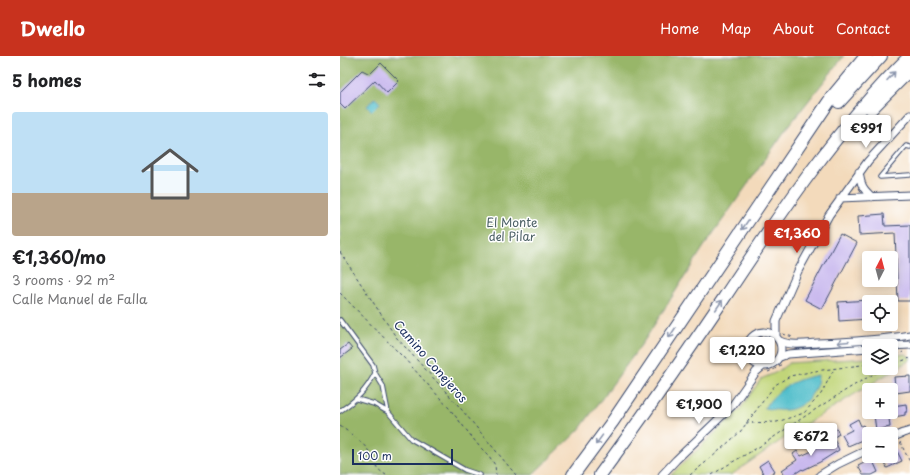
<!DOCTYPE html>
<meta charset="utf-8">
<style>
:root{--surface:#fff;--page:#f2f2f2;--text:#202124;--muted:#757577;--accent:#c8321e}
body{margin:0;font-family:"Playpen Sans",sans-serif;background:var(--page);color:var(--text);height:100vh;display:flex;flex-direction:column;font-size:15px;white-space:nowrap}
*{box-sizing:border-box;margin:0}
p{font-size:13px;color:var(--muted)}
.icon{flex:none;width:22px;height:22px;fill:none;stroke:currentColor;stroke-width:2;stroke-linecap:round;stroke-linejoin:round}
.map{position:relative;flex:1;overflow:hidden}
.panel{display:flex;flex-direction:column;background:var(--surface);width:340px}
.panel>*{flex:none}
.needle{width:26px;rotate:6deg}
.fabs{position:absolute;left:522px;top:195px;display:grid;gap:8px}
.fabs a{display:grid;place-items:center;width:36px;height:36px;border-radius:4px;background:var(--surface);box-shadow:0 2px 10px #0003;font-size:20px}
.scale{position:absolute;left:12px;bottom:10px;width:101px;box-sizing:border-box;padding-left:4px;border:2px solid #1b2f5e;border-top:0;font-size:11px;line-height:14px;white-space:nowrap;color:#1b2f5e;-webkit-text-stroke:3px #fff;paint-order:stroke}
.price{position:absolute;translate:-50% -34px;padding:0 9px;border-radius:4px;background:#fff;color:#222;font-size:13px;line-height:26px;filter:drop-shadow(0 1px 2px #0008)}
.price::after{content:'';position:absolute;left:50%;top:24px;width:12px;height:9px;margin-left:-6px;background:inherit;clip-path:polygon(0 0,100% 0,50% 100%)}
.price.on{background:var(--accent);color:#fff}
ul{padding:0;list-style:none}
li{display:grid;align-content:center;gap:8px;height:212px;padding:0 12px}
li span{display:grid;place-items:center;height:124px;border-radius:4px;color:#555}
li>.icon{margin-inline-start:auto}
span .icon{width:72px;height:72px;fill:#fffc;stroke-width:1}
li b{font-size:17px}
h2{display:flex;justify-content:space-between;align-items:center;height:48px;padding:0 12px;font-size:17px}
header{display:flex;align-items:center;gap:24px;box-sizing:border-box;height:56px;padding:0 20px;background:var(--accent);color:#fff}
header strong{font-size:19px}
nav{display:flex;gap:22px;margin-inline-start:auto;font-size:14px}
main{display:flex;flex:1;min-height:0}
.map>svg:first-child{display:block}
</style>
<header>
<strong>Dwello</strong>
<nav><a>Home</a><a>Map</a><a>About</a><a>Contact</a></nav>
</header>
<main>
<section class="panel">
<h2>5 homes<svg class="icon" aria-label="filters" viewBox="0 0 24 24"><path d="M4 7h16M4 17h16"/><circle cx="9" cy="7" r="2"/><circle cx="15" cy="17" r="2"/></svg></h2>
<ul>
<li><span style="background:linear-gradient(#bfe0f5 65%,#b9a48a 0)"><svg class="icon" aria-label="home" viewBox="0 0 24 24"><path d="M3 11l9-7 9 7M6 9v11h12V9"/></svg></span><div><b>€1,360/mo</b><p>3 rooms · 92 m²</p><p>Calle Manuel de Falla</p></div></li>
</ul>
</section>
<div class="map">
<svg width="570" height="419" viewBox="0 0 570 419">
<rect width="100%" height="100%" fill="#fff"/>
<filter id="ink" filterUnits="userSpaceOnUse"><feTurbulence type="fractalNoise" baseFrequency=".025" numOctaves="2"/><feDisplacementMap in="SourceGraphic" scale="8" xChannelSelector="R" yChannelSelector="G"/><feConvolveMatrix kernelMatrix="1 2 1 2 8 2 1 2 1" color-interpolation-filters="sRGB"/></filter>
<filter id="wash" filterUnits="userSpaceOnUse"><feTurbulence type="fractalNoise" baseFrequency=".012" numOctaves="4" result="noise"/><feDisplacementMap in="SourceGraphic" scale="16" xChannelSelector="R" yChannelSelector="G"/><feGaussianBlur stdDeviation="0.9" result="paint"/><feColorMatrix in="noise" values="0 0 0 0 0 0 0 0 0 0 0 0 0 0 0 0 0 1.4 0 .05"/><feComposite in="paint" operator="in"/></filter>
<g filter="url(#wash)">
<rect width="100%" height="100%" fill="#f3dabb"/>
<path fill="#c1d579" stroke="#6e826c" d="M565 298 570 301V304L453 376 391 419H331L401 352 421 323 437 316 449 307 529 302V312H551V300Z"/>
<path fill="#98b669" stroke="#5a7264" d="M0 0H504L447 72 363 192 304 285 239 374 192 419H0Z"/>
<path fill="#50bdca" stroke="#367694" d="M35 42 40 47 32 55 27 50Z
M524 203H529V221H525Z
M478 319C478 336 463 353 446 354 439 355 431 353 424 352 440 331 453 324 478 319Z"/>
<g id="blocks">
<path fill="#c9b9ee" d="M41 7 59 25 47 37 35 24 5 53 0 48V36L22 14 30 18Z
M544 158 545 170 570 169V245H558L555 177 519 179 518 160Z
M500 178 517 187 482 253 465 244Z
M529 244V263L499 265 498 246Z
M8 288 12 293 0 302V294Z
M570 320V335L556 337 554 321Z
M566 348 567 356H565V359L549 362 550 371 536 374 534 359 554 356 553 350Z
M518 363 521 370 523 369 529 380 522 384 508 390 502 379 512 374 509 368Z
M497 373 499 378 491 383 488 377Z
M494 383 499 394 480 406 463 414 462 413 453 419H444L442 414 457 404 453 398 457 395 461 400 472 395 468 389 476 384 480 390Z
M556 393 562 405 547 412 542 400H551V395Z
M532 403 538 416 532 419H523L518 410Z
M428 404 435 415 429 419H424L419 410Z"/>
</g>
</g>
<g filter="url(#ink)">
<use href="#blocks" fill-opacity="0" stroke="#3b496c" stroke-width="1"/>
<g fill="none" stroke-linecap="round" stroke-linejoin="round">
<defs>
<path id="lane" d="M570 91 566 90 540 121 570 119
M0 264 33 309 35 317 43 330 48 356 71 383 125 414 140 419
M17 343 34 348 48 356
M0 355C16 344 26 335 35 317"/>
<path id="street" d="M519 116C521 129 522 132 532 141
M500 142 570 139
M407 293a17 17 0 1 1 34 0a17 17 0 1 1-34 0Z
M436 280V265L458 215 489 159 528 105 570 59
M440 285C451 290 465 288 477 287 508 286 540 284 570 279
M551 290 570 289
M440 301 448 298 529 292
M551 382 563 377 570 375
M322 419 336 404 392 350 416 316 423 310
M480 419 498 408 529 393"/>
<path id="highway" d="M499 46 541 0
M531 53 570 14
M233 419 273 365 492 41 526 0
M260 419C302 362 342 304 382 245 439 159 496 73 570 0"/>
</defs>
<use href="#lane" stroke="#3b496c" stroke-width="5.5"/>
<use href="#street" stroke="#3b496c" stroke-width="9"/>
<use href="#highway" stroke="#3b496c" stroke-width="14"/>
<path stroke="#3b496c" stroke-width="1" stroke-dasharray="3 3" stroke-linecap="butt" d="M0 196 56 281 117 348 176 419
M0 237 63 301 109 352 139 390 149 400 155 409 156 419
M443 278 453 281
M551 302 563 296
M551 309 570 302
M428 316 435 313 442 308
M406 367 437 366 464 357 481 338 494 313
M0 370C10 377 24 387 30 397 38 409 33 411 46 419
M560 386 570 406
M350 419 371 402 400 376 435 329 450 320 475 315 529 308
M372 419C389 407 408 398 425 387 464 361 503 334 545 312"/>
<use href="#lane" stroke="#fff" stroke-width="3.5"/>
<use href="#street" stroke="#fff" stroke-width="7"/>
<use href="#highway" stroke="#fff" stroke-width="12"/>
</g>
<defs><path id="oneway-shaft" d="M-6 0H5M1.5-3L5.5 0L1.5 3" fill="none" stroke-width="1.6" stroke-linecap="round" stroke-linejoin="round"/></defs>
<g stroke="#8d97ae">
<use href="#oneway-shaft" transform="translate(551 20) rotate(-48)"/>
<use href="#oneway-shaft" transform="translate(405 169) rotate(124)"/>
<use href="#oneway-shaft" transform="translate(379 249) rotate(-56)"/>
<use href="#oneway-shaft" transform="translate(332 277) rotate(124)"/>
<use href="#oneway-shaft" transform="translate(503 286) rotate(175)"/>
<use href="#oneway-shaft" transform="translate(259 384) rotate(126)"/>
</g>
</g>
<g text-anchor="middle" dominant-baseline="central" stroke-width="3" stroke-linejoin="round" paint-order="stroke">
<g font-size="12" fill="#4d6166" stroke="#fff">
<text x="172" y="166">El Monte<tspan x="172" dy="14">del Pilar</tspan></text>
</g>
<g font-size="12" fill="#1b2f5e" stroke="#fff">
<text transform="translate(91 305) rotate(49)">Camino Conejeros</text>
</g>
</g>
</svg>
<div class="fabs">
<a><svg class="needle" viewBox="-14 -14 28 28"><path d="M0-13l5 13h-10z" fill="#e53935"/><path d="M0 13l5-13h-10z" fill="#757577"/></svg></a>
<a><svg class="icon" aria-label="locate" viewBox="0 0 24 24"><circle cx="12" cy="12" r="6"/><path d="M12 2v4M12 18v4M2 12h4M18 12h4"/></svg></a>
<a><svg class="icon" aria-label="layers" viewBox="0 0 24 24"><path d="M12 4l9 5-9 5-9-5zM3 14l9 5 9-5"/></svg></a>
<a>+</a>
<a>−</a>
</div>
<div class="scale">100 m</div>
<b class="price" style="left:526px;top:93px">€991</b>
<b class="price on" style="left:457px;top:198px">€1,360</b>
<b class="price" style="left:402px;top:315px">€1,220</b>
<b class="price" style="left:359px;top:369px">€1,900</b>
<b class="price" style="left:471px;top:401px">€672</b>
</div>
</main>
